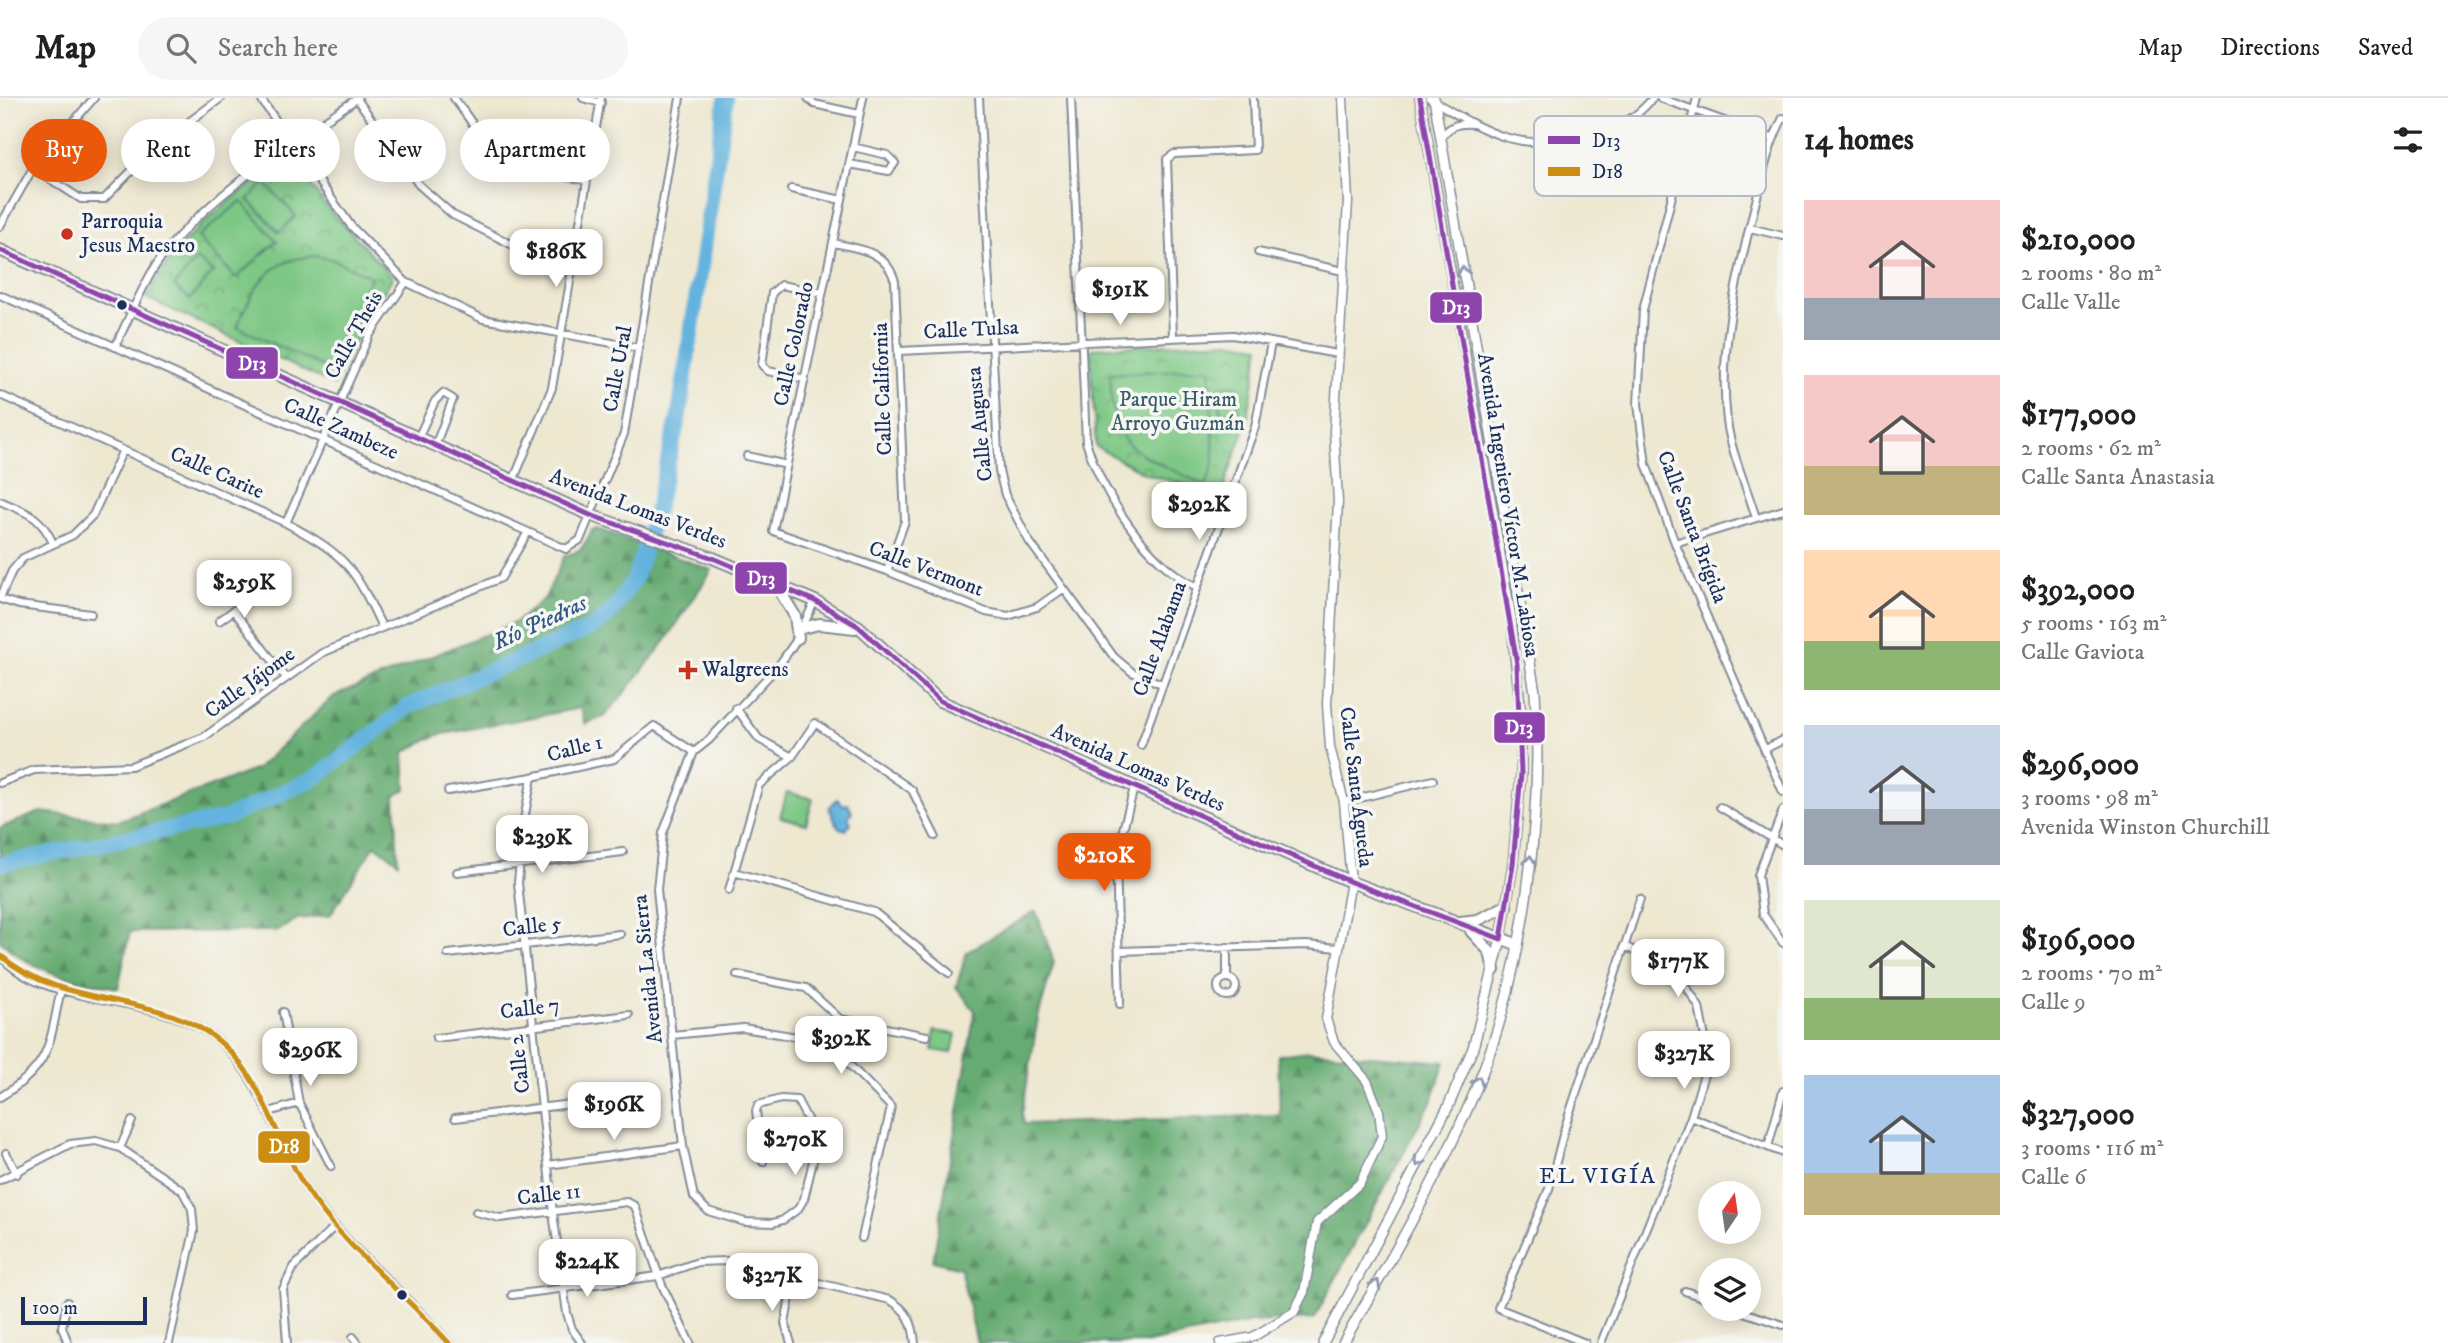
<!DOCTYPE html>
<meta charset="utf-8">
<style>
:root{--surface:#fff;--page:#f6f6f6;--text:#202124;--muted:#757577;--line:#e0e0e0;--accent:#ea580c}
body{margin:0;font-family:"IM FELL DW Pica",serif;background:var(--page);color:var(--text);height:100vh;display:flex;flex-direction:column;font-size:26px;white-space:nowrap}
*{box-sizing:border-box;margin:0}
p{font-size:23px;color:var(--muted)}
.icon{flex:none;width:38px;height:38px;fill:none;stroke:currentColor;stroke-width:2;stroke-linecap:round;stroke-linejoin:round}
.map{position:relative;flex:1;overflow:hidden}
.drawer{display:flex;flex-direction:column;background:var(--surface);width:665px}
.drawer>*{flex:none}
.guide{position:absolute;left:21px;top:21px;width:665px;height:63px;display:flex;gap:14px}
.needle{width:46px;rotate:13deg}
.buttons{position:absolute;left:1698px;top:1083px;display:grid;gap:14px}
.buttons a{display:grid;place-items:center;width:63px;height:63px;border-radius:50%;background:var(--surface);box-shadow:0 4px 18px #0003;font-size:35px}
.scale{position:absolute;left:21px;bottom:18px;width:126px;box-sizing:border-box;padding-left:7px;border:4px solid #1b2f5e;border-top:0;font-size:19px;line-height:24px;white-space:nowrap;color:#1b2f5e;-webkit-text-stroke:5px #f6f6f2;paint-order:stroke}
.price{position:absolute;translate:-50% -60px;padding:0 16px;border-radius:14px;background:#fff;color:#222;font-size:23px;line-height:46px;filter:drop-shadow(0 2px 4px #0008)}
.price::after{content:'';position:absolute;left:50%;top:42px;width:21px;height:16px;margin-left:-10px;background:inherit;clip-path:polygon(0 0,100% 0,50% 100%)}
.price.current{background:var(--accent);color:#fff}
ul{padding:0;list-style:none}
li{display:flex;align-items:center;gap:21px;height:175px;padding:0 21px}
li span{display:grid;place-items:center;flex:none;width:196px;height:140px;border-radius:0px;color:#555}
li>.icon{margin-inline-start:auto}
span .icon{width:84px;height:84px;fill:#fffc;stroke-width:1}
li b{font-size:30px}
h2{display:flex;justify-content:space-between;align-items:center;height:84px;padding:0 21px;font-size:30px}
.chip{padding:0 24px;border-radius:32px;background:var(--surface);box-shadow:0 4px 18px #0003;font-size:24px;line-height:63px}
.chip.current{background:var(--accent);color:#fff}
header{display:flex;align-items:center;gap:42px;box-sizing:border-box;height:98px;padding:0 35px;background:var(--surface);border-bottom:2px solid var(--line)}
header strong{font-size:33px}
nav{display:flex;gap:38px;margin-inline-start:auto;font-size:24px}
.search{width:490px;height:63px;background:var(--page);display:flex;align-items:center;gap:18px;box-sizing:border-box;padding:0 24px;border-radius:38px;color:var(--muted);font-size:26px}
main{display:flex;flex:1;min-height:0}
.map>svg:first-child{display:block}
</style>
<header>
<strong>Map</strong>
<div class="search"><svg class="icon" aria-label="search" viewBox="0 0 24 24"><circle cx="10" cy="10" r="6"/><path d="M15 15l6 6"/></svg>Search here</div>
<nav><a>Map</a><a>Directions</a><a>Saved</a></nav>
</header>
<main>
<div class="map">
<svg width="1783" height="1245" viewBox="0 0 1783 1245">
<defs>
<pattern id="forest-firs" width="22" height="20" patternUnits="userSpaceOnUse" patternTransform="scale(1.75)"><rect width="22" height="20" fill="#66ac72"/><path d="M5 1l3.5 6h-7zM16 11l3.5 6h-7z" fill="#538c61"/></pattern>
<pattern id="park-crowns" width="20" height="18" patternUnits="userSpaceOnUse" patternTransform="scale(1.75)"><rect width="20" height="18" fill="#7ec885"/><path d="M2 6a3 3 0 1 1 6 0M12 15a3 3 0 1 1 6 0" fill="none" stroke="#66a370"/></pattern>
</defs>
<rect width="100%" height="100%" fill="#f6f6f2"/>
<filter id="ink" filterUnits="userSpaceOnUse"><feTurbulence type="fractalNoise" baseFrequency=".0143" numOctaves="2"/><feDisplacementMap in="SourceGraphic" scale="14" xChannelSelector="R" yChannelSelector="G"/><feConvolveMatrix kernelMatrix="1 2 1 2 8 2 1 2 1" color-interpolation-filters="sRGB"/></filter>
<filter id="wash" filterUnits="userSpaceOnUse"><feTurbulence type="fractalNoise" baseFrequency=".00686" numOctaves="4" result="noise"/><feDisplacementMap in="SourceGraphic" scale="28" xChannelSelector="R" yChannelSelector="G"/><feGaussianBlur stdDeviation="1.57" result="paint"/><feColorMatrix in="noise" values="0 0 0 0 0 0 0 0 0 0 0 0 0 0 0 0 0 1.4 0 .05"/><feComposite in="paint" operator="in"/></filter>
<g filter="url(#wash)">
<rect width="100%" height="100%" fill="#eee8d1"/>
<path fill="url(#forest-firs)" stroke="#406e68" stroke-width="2" d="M598 431 712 472 667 541 631 587 604 619 585 626 581 610 438 637 404 654 406 691 395 698 398 764 375 747 330 817 297 821 278 833 130 834 118 890C70 880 37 877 0 843V730L40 714 118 723 257 671 334 598 516 524 545 500 565 457C581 455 585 447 592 432Z
M1036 813 1054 864 1038 919 1022 1015 1024 1026 1280 1017 1278 957 1308 953 1445 964 1433 1000 1314 1221 1252 1224 1147 1245H977L960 1170 933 1163 975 913 956 889 967 854Z"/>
<path fill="url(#park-crowns)" stroke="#4c7c72" stroke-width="2" d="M290 57 325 107 393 179 363 226 334 287 146 200C182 131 230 103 290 57Z
M1229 243 1260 248 1247 324 1221 397 1144 375 1096 349 1090 254 1094 250Z"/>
<path fill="#7ec885" stroke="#4c7c72" stroke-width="2" d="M265 85 296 118 279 134 248 101Z
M241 103 277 143 236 180 198 139Z
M316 158 334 162 371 179 332 268 325 270 237 229C255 188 266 161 316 158Z
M197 161 213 174 190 201 174 188Z
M1210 270 1214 364 1206 388C1186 377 1137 359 1124 341 1112 322 1111 298 1110 276Z
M1219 288H1237L1239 321 1221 322Z
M787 694 813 701 806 726 780 719Z
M935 933 956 936 952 955 932 952Z"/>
<path fill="#64b3de" stroke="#40719e" stroke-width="2" d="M837 701 843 707 848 706 852 714 848 719 851 725 846 732 839 730 829 710Z"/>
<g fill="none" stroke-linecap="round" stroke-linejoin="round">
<path stroke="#64b3de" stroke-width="16" d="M0 766 226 720 315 680 409 608 591 530 609 517 635 480 657 409 679 317 726 0"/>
</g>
</g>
<g filter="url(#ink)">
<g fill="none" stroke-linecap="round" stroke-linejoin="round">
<defs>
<path id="minor" d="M260 0 351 128 406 184 483 221 639 250
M454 0 482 39 524 68 587 83
M583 0 601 5
M808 0 814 6 859 16
M863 0 773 433 887 473 986 514 1008 518 1037 509 1063 491
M979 0 999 373 1005 397 1029 443 1114 559 1132 574 1162 586
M1071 0 1086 344C1102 395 1147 466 1197 489
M1429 0C1488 36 1525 59 1594 34 1625 24 1631 25 1653 0
M1660 0 1772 40
M1697 0 1643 212 1638 306 1646 366 1675 445 1783 694
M357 1 419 87 453 117 519 150 574 161
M1441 40C1449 28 1457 25 1472 26
M849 66 889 73 895 65 887 57 853 49
M33 70 81 101H104L154 50 221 0
M791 91 842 102
M0 128 33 70 94 0
M1750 130 1783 138
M833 145C861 151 886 153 895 183L905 423 887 473
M1258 154 1343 173
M0 197 566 451 580 442 624 336 680 0
M1173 240 1167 61 1174 56 1255 52 1253 0
M115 249C128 222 140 193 156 167 198 104 295 43 358 0
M899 253 1233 237 1337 256
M805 281 768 273 762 267 772 195 781 187 822 195
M0 297 286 425C346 457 354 469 382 529
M418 340 435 303 443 295 453 301 435 348
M747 358 787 367
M513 383 552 290 601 0
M0 403C27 415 40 417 53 445
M1756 420C1747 389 1731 355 1727 323 1718 251 1737 181 1754 111 1762 80 1768 48 1783 20
M286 425 369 238 406 184
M1675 445 1783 412
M0 500 12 473 23 460 73 437 93 417 123 352
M0 501 19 507 91 516
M234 513 286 580
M219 523 252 499
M802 530 815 503
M736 610 759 641 792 659 815 625 912 692 935 738
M1141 647 1255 329 1271 245
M1765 651 1783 642
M532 679 523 727 518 785 553 1115 567 1215 572 1231 582 1245
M0 685 34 672 131 668 204 639 322 555 501 480 528 434
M448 693 532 679 614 661 654 628 694 654
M1344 704 1433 682
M1720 709 1783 747
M1783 712 1758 777 1763 816 1783 845
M457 774 623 754
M734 774 874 814 949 875
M729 792 759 687 792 659
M1227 849V880
M1120 853 1306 847 1338 850
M448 856 620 836
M0 857C46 913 160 892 219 943 263 982 275 1041 305 1089 344 1148 403 1192 449 1245
M737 877 806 890 840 921
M1218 889a9 9 0 1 1 18 0a9 9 0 1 1-18 0Z
M1120 906 1116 758 1134 690
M283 914 299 1005 331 1068
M672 937 743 930 809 941 832 949 891 1009 862 1140
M436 940 629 917
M832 949 840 921 927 938
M0 999C52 968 49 946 61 891
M269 1014 299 1005
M1691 1019 1783 1055
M455 1020 638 998
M1768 1049 1783 993
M120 1050 132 1023
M6 1055 17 1076
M763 1064 756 1013 758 1007 781 1001 797 1002 818 1042 804 1101 798 1111 783 1122 773 1125 745 1124 708 1113 694 1099 683 1048 657 791 663 735 694 654 709 642 779 567 798 540
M548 1067 683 1048
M0 1082 70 1046 96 1043 120 1050 182 1092 192 1111 194 1133 169 1245
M476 1114 500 1120 627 1104 635 1108 662 1187 690 1245
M1685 1193 1710 1202
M512 1197 658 1178 698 1164 726 1163 890 1202C908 1213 913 1224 915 1245
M67 1204 62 1229 68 1245
M1734 1211 1783 1227
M353 1239 358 1245
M287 1245 283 1191 294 1169 335 1128
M791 1245 785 1225 794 1179
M1585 1245 1498 1210 1549 1091 1565 1029 1640 801
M1601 1245 1691 1019 1709 960 1699 909 1682 882 1664 867 1624 848"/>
<path id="tertiary" d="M1220 1245 1253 1239 1294 1214 1304 1194 1317 1124 1360 1085 1382 1038 1379 1013 1367 983 1334 944 1326 921 1351 784 1344 704 1330 649 1327 606 1338 404 1334 333 1348 104 1343 0"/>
<path id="secondary" d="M1323 1245 1448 1009 1473 950 1501 841 1513 766 1521 675V616L1511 520 1420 0
M1343 1245C1390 1163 1442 1074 1478 986 1525 870 1543 718 1535 594L1434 0"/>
<path id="primary" d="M0 152 590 417 713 460 815 503 858 528 940 603 1351 784 1516 846
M778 490 795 518 798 540
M802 530 819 526 855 530
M1460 824 1478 822 1506 808
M1471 833 1490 854 1494 872"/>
</defs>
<use href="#minor" stroke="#848c98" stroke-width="10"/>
<use href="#tertiary" stroke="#848c98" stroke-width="11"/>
<use href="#secondary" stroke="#848c98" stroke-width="12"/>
<use href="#primary" stroke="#848c98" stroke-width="14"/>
<use href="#minor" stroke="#fff" stroke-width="6"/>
<use href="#tertiary" stroke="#fff" stroke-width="8"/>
<use href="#secondary" stroke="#fff" stroke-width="9"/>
<use href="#primary" stroke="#fff" stroke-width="10"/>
<defs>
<path id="bus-1" d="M1420 0 1517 566 1521 675 1513 766 1501 841
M0 152 590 417 713 460 815 503 858 528 940 603 1351 784 1501 841"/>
<path id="bus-2" d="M0 857C66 914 157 891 219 943 264 980 275 1042 305 1089 343 1148 402 1193 449 1245"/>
</defs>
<use href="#bus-1" stroke="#f6f6f2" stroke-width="10"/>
<use href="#bus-2" stroke="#f6f6f2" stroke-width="10"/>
<use href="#bus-1" stroke="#8e44ad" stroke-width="5"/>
<use href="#bus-2" stroke="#cb8e13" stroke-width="5"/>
</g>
<defs><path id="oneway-chevron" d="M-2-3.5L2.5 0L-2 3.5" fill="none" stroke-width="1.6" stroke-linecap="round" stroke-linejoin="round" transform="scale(1.75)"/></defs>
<g stroke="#8d97ae">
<use href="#oneway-chevron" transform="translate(1463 173) rotate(-100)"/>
<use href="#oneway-chevron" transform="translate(1530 762) rotate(-85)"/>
<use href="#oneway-chevron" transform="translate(1478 983) rotate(-69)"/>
<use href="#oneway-chevron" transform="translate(1419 1064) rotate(118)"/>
<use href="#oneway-chevron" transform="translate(1376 1186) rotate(-62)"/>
</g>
</g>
<g fill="#c8321e" stroke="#f6f6f2" stroke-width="2.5">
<circle cx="67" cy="136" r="7"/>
<path d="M684.5 561.5h7v7h7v7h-7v7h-7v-7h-7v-7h7z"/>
</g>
<g fill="#1b2f5e" stroke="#f6f6f2" stroke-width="2.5">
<circle cx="122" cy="207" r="6"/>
<circle cx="402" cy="1197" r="6"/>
</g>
<g text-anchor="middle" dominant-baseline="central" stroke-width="7" stroke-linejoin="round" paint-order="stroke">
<g font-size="21" fill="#1b2f5e" stroke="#f6f6f2" text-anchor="start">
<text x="81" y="124">Parroquia<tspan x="81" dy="24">Jesus Maestro</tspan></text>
<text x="702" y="572">Walgreens</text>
</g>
<g font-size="21" fill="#1b2f5e" stroke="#f6f6f2">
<text transform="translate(971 232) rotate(-3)">Calle Tulsa</text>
<text transform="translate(354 237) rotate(-61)">Calle Theis</text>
<text transform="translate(794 246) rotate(-78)">Calle Colorado</text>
<text transform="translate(618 271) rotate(-80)">Calle Ural</text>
<text transform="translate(883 291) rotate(-92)">Calle California</text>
<text transform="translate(980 326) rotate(-96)">Calle Augusta</text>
<text transform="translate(341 331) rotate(24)">Calle Zambeze</text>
<text transform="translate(217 375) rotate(24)">Calle Carite</text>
<text transform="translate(1508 407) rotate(81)">Avenida Ingeniero Víctor M. Labiosa</text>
<text transform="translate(638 411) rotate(21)">Avenida Lomas Verdes</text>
<text transform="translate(1692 429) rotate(69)">Calle Santa Brígida</text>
<text transform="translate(926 471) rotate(21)">Calle Vermont</text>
<text transform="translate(1160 541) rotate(-70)">Calle Alabama</text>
<text transform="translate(250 585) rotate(-36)">Calle Jájome</text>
<text transform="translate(575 651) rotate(-14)">Calle 1</text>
<text transform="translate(1138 670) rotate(24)">Avenida Lomas Verdes</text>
<text transform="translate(1356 689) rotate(83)">Calle Santa Águeda</text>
<text transform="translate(532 829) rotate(-7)">Calle 5</text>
<text transform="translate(648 871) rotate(-96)">Avenida La Sierra</text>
<text transform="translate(530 911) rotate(-7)">Calle 7</text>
<text transform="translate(520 966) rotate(-97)">Calle 2</text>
<text transform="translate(549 1097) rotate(-7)">Calle 11</text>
</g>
<g font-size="21" fill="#395d6a" stroke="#f6f6f2">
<text x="1178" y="302">Parque Hiram<tspan x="1178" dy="24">Arroyo Guzmán</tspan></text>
</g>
<g font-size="23" font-style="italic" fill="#315784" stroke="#f6f6f2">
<text transform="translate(540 525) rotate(-25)">Río Piedras</text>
</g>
<g font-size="23" letter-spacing="2" fill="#1b2f5e" stroke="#f6f6f2">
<text x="1598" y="1078">EL VIGÍA</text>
</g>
</g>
<rect x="1534" y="18" width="232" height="80" rx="10" fill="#f6f6f2" stroke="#b4bac6" stroke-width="2"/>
<rect x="1548" y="38" width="32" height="8" fill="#8e44ad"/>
<rect x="1548" y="69" width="32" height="9" fill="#cb8e13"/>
<g font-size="19" fill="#1b2f5e">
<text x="1592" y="49">D13</text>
<text x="1592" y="80">D18</text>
</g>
<g stroke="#f6f6f2" stroke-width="2.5">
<rect x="1429" y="193" width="54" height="33" rx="7" fill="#8e44ad"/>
<rect x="225" y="248" width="54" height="34" rx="7" fill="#8e44ad"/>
<rect x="734" y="463" width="54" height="34" rx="7" fill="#8e44ad"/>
<rect x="1493" y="613" width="53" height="33" rx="7" fill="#8e44ad"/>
<rect x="257" y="1032" width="54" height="34" rx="7" fill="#cb8e13"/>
</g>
<g font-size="19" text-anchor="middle" font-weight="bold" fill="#fff">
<text x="1456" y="216">D13</text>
<text x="252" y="272">D13</text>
<text x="761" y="487">D13</text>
<text x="1519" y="636">D13</text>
<text x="284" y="1055">D18</text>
</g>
</svg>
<div class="buttons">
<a><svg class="needle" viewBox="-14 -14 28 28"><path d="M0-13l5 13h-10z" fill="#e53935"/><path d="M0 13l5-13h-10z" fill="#757577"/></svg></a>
<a><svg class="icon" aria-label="layers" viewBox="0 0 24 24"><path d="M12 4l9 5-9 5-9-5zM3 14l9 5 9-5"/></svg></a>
</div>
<div class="scale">100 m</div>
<b class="price" style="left:556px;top:191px">$186K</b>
<b class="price" style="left:1120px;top:229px">$191K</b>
<b class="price" style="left:1199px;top:444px">$292K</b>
<b class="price" style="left:244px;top:522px">$259K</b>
<b class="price" style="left:542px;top:777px">$239K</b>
<b class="price current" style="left:1104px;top:795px">$210K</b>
<b class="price" style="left:1678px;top:901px">$177K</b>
<b class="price" style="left:841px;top:978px">$392K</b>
<b class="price" style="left:310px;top:990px">$296K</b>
<b class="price" style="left:1684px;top:993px">$327K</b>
<b class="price" style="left:614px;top:1044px">$196K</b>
<b class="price" style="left:795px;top:1079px">$270K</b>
<b class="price" style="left:587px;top:1201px">$224K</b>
<b class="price" style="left:772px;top:1215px">$327K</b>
<div class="guide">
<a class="chip current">Buy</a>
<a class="chip">Rent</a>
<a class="chip">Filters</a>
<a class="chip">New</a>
<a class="chip">Apartment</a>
</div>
</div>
<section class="drawer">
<h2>14 homes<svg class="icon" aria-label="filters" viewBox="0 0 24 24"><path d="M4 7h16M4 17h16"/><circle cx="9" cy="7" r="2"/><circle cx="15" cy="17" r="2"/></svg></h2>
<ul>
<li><span style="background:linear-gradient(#f6c9c9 70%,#9aa5b1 0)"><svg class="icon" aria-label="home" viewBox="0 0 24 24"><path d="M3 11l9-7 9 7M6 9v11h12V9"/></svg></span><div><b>$210,000</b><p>2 rooms · 80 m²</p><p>Calle Valle</p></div></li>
<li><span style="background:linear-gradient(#f6c9c9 65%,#c2b280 0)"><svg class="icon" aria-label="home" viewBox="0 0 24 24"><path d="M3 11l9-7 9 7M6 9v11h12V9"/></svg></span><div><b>$177,000</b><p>2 rooms · 62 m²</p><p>Calle Santa Anastasia</p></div></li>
<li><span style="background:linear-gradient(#ffd9b3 65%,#8fb573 0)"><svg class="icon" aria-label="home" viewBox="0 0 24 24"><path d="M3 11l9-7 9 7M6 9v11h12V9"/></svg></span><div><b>$392,000</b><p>5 rooms · 163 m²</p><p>Calle Gaviota</p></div></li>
<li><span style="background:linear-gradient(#c9d6e8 60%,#9aa5b1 0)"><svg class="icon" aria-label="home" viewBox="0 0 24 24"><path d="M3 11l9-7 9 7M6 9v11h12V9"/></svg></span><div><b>$296,000</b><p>3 rooms · 98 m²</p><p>Avenida Winston Churchill</p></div></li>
<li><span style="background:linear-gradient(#dfe7d0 70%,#8fb573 0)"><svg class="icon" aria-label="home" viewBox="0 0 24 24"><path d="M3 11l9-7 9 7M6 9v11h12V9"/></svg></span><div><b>$196,000</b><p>2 rooms · 70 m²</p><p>Calle 9</p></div></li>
<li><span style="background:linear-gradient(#a9c7e8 70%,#c2b280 0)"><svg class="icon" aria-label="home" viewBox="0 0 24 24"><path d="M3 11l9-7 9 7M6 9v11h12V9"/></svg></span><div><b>$327,000</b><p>3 rooms · 116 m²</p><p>Calle 6</p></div></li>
</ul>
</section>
</main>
